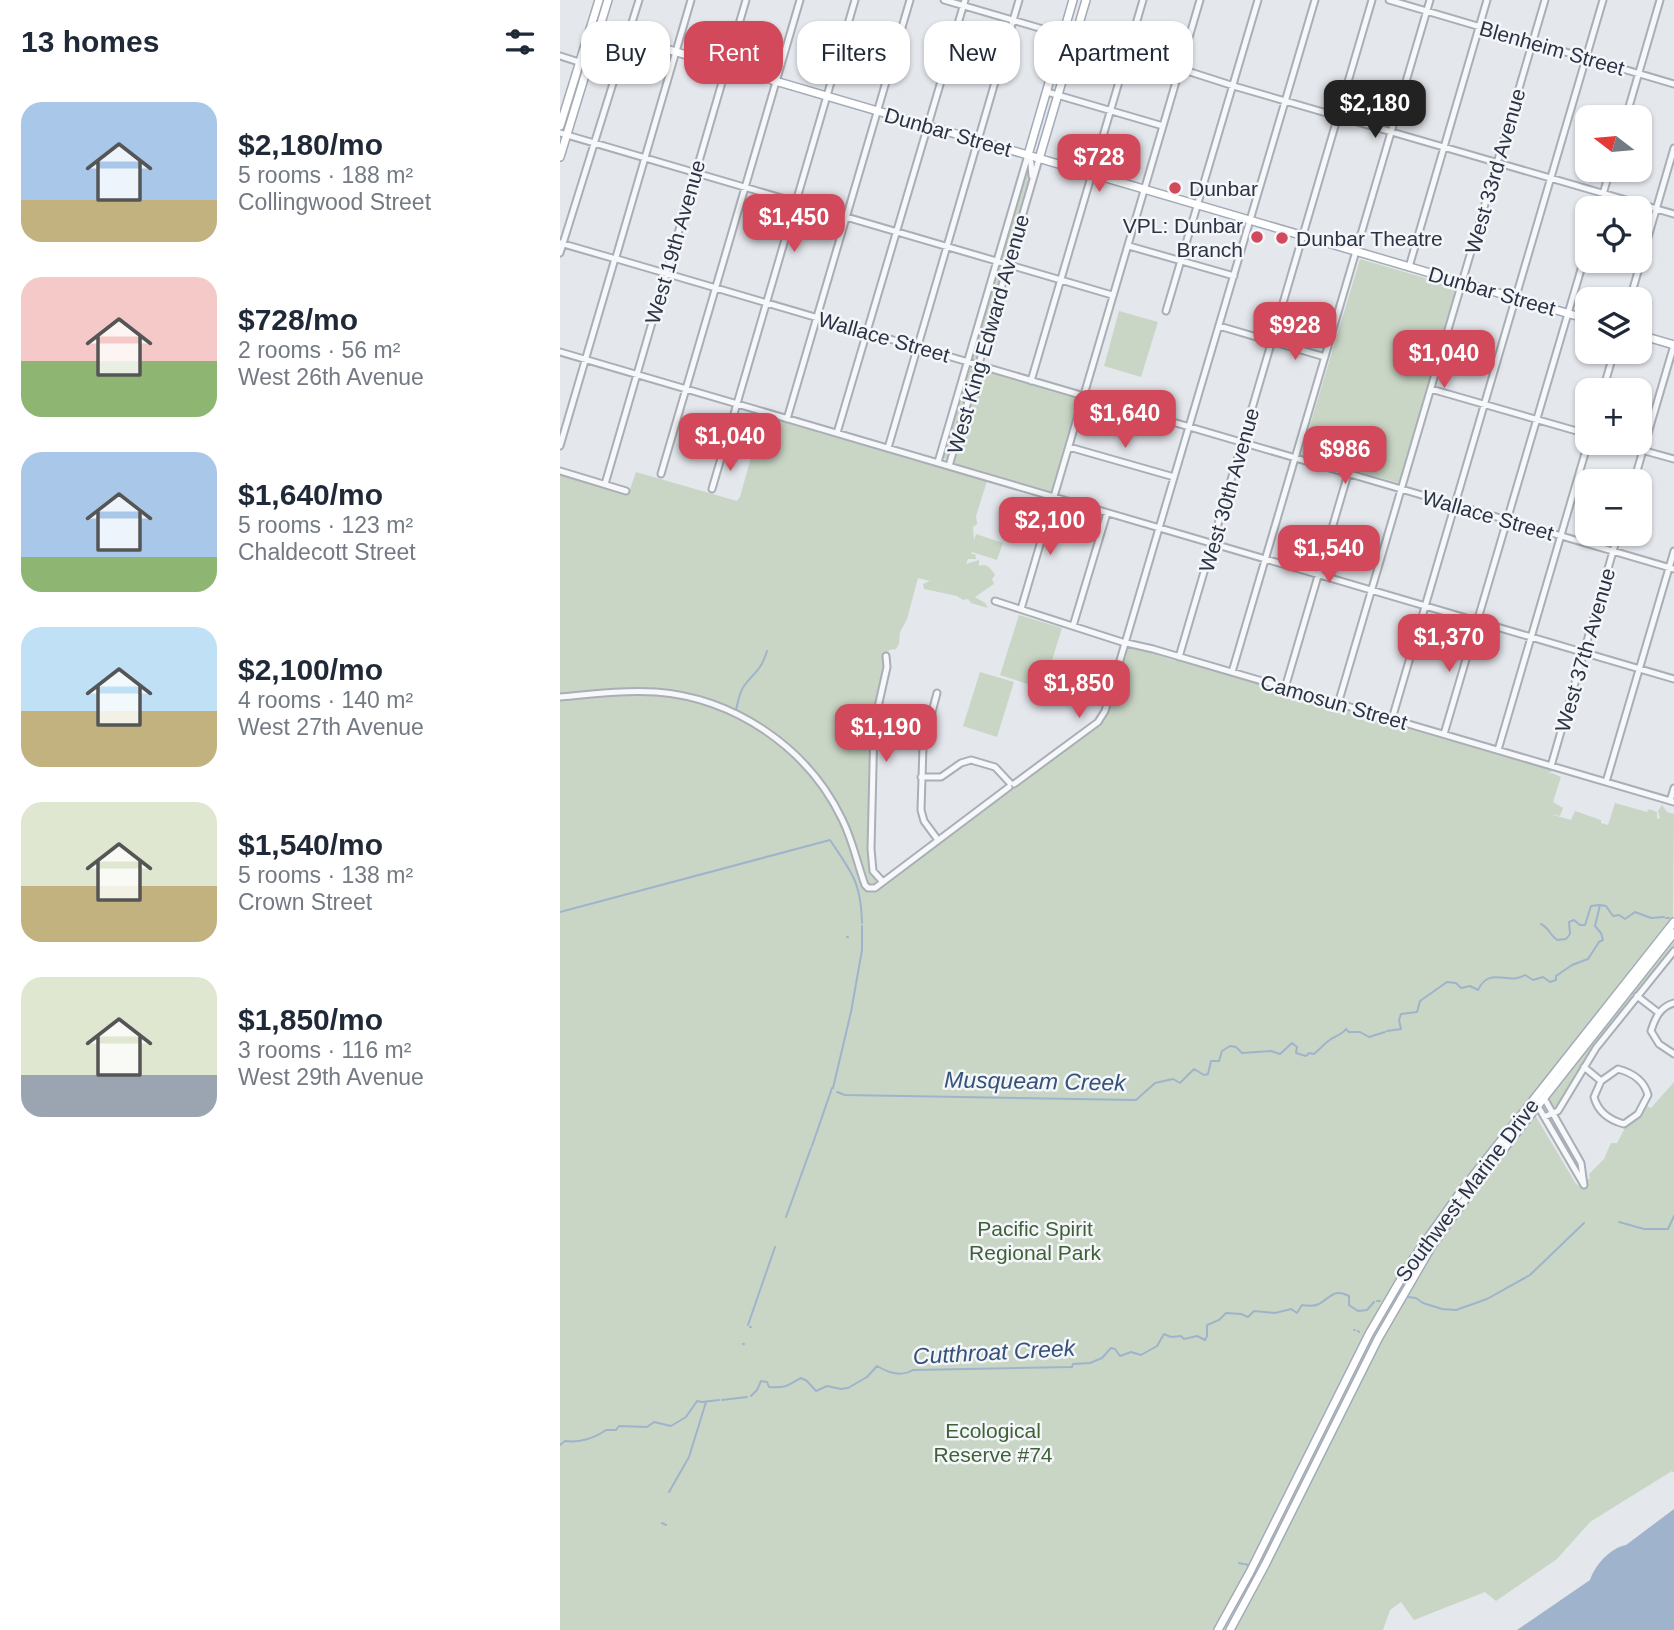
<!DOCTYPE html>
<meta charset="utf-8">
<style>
:root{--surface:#fff;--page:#f6f6f7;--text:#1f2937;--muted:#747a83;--accent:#d1495b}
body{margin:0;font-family:Helvetica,sans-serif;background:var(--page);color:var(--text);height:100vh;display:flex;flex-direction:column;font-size:26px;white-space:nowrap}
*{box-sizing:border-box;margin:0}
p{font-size:23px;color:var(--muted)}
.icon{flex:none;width:38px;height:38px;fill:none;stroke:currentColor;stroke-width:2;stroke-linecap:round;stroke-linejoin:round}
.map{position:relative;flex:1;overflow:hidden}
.panel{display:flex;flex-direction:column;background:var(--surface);width:560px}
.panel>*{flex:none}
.top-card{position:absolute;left:21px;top:21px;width:665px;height:63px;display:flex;gap:14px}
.needle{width:46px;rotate:286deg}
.controls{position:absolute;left:1015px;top:105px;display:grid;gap:14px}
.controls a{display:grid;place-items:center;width:77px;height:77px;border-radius:14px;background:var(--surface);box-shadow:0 2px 5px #0004;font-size:35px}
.price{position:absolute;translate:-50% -60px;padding:0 16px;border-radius:14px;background:var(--accent);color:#fff;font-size:23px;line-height:46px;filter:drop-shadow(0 2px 4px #0008)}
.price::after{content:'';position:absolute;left:50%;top:42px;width:21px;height:16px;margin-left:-10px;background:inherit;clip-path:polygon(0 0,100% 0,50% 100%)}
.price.active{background:#222;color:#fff}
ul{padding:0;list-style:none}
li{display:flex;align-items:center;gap:21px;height:175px;padding:0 21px}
li span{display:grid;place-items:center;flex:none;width:196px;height:140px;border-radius:21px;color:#555}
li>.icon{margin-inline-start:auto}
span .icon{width:84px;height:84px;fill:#fffc;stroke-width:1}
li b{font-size:30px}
h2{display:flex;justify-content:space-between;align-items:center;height:84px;padding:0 21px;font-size:30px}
.tag{padding:0 24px;border-radius:21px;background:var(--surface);box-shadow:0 2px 5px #0004;font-size:24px;line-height:63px}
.tag.active{background:var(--accent);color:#fff}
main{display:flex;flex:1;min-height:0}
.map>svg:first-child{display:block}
</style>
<main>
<section class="panel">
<h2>13 homes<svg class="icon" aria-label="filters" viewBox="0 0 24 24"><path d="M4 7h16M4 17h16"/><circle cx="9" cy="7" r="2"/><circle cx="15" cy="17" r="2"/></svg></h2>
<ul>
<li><span style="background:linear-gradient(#a9c7e8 70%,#c2b280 0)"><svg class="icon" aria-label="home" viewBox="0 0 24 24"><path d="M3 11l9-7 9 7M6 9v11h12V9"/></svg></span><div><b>$2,180/mo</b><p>5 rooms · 188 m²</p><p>Collingwood Street</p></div></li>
<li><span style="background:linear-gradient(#f6c9c9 60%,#8fb573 0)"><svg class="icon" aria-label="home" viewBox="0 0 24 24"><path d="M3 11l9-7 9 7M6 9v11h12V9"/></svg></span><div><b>$728/mo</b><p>2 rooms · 56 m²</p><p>West 26th Avenue</p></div></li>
<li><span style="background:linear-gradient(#a9c7e8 75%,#8fb573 0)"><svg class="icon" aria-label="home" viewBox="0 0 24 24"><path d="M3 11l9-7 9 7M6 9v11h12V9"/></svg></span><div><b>$1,640/mo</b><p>5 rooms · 123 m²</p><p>Chaldecott Street</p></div></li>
<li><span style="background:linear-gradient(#bfe0f5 60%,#c2b280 0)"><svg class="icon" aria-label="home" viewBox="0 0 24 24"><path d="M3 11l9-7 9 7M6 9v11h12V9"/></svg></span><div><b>$2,100/mo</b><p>4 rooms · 140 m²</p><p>West 27th Avenue</p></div></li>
<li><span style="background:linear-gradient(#dfe7d0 60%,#c2b280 0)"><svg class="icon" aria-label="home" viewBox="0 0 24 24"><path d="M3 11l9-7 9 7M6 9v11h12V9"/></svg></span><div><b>$1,540/mo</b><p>5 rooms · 138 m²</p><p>Crown Street</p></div></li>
<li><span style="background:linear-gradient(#dfe7d0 70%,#9aa5b1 0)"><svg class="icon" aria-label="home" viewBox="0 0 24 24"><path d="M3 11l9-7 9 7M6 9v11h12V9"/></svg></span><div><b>$1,850/mo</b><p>3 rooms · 116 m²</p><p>West 29th Avenue</p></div></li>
</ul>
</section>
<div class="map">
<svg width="1114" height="1630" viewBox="0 0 1114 1630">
<rect width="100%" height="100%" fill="#e4e7ec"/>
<path fill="#c9d6c5" d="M470 164 467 192 448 259 441 257Z
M800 259 896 287 839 483 741 455Z
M438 267 445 269 418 360 411 358Z
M559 311 598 322 581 377 544 366Z
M408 367 416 369 389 460 382 458Z
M422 368 519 397 491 492 394 464Z
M203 414 209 418 251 430 255 429 259 433 291 440 308 447 315 445 332 454 339 453 348 459 427 481 416 516 417 524 413 527 414 540 416 534 443 543 437 560 412 552 411 554H415L416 559H408L406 564 419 560V566C427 563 430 568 435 575L432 579 434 584 415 597 425 603 428 608 411 603 408 599 403 600 397 596 364 589 363 584 370 581 358 578 347 619 340 632 339 644 336 649 329 650 323 666 326 670 320 680 317 703 313 706 311 873 324 881 543 720 568 647 576 650 579 648 612 660 633 663 663 671 676 677 716 686 727 693 818 719H826L989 767 992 771 988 774 992 773 1001 777 993 802 1003 808 1000 816 990 814 1011 820 1015 811 1041 820V823L1048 825 1055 803 1087 812 1089 809 1097 812V819L1100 818 1098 811 1102 805 1107 812 1114 814 1113 917 967 1101 971 1107 975 1105 972 1110 1016 1184 1020 1186 1030 1178 1029 1174 1044 1159 1051 1143H1057L1065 1128 1087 1106 1091 1108 1114 1082V1473L1112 1471 1030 1522 997 1559 936 1601 925 1592 854 1620 841 1602 830 1610 823 1630H0V469L70 489 76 472 177 501 180 497Z
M459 615 502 628 483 689 440 675Z
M420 672 454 682 437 737 403 726Z
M1114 939V947L1039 1040 996 1107 993 1109 988 1099Z"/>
<path fill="#9fb4cc" d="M1114 1509V1630H957L1030 1580C1035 1565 1050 1548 1066 1545Z"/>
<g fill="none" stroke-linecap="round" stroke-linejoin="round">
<path stroke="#9fb4cc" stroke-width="2" d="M176 710C178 702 179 693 184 686 194 672 201 671 207 651
M0 912 270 840C292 873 301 882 302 923
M1106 918H1109
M981 924C989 928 990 935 997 940L1006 939 1010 934 1009 922 1014 920 1020 925H1025L1031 906 1039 905
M287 937H288
M827 1031 841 1029 839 1020 841 1014 857 1012 860 1001 887 982 896 983 901 988 910 986 918 990C930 965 949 986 965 975L973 980 983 977 990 982 996 980V976L1012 965 1028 959 1039 942 1043 940 1041 933 1035 926 1040 905 1046 906 1053 916 1059 915 1065 919 1075 912 1091 918 1104 917
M273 1088 291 1012 302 950V926
M277 1092 285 1095 576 1100 595 1083 613 1079 620 1083 634 1069 644 1075 648 1074 651 1061H659L662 1051 670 1046 676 1047 682 1053 711 1051 720 1054 732 1043 737 1047 736 1053 746 1056 749 1053 754 1054C759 1050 762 1046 767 1042 773 1036 781 1036 786 1029L789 1032H800L809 1037 825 1032
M252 1146 272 1088
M226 1217 251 1148
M1059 1222 1084 1229H1108L1114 1216
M848 1297 856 1298 863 1303 882 1309 896 1310 927 1299 970 1275 1024 1223
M817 1301H820
M188 1325 215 1247
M190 1327H191
M794 1330H795
M798 1331 799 1332
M183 1344H184
M191 1396 197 1390 201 1381 207 1382 209 1387C228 1388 226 1386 241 1378L247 1381 256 1391 267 1386 281 1389 288 1388 307 1377 317 1366C329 1373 341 1377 353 1370L512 1367 513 1364 530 1363 542 1358 551 1348 555 1349 560 1356 571 1352 581 1355 597 1346 604 1334 611 1337 621 1336 624 1339 637 1336 645 1340 647 1336V1325L659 1320 666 1313 681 1314 688 1317 694 1311 715 1313 731 1309 737 1313 742 1305C748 1306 755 1306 759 1304 771 1297 774 1288 789 1296V1305L798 1311 807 1310 814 1302
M162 1400 187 1397
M0 1445 5 1441C19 1443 35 1438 46 1430H56L59 1426 87 1427 94 1422 111 1426 126 1417 137 1401 142 1402 159 1400
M109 1492 129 1457 146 1402
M102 1523 106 1525
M679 1563 683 1564
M685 1564 688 1565"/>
<defs>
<path id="minor" d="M384 0 500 34 517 36 617 65 624 70 677 87 1114 214
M829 0 1114 84
M0 56 22 63
M487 92 603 126
M1066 117 1100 0
M0 133 552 295
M468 155 471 163 472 176
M1039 208 1050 170
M0 243 52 258
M569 246 674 276
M0 253 79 0
M56 257 131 0
M57 259 1114 569
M849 267 927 0
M1070 299 1114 148
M606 311 698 0
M659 326 765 357
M0 352 1114 679
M471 381 583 0
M871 389 1027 434
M1043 390 1054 352
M227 419 350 0
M277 433 405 0
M1056 443 1114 459
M0 446 54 262
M509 447 614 477
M328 448 459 0
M378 462 468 155
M389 466 479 159
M0 471 66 491
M101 474 240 0
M1074 481 1114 345
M45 484 186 0
M152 489 295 0
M435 601 562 642 593 649 1114 802
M461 609 640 0
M513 626 547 513
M619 657 812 0
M672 672 870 0
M725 688 788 474
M377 693 363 746 361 810 364 821 378 840
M0 697C32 694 64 690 96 692 175 698 248 748 282 819 293 841 297 863 305 885L308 888H315L449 787
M778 704 985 0
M832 719 1043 0
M884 734 1027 249
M938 750 1028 443
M991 766 1058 534
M361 777H381L401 763 411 760 435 767 450 783
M1046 782 1114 551
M454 784 538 722 545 711 755 0
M1110 801 1114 788
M323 882 313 871 311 849 314 725 327 667 326 656
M1077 996 1099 1013
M1114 1003C1100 1007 1095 1018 1091 1031L1099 1044 1114 1054
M1024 1067 1041 1081
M1058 1069C1073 1073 1084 1080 1088 1095L1078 1114 1064 1124C1049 1120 1038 1112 1034 1097L1041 1081Z
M984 1098 1021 1163 1024 1185
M976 1103 1024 1185
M984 1117 998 1111 1036 1048 1114 951"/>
<path id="major" d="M31 27 1027 319
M0 126 39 0
M468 155 513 0
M0 157 48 0
M479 159 526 0
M1080 335 1114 345
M658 1630 690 1572 809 1334 851 1262 902 1190 1114 922
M670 1630 705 1565 818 1339 873 1244 920 1179 1114 933"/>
</defs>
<use href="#minor" stroke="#a9aeb7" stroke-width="9"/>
<use href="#major" stroke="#a3abb8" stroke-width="10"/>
<use href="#minor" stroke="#f7f8fa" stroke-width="5"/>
<use href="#major" stroke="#fff" stroke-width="7"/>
</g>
<g fill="#d1495b" stroke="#f4f6f9" stroke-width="2.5">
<circle cx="615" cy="188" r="7"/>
<circle cx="697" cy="237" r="7"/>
<circle cx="722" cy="238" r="7"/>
</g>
<g text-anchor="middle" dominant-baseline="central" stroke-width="5" stroke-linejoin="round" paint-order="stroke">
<g font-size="21" fill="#2b3445" stroke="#f4f6f9">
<text transform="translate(992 48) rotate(16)">Blenheim Street</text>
<text transform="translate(388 132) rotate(16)">Dunbar Street</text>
<text transform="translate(935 171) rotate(-74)">West 33rd Avenue</text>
<text transform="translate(115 242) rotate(-74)">West 19th Avenue</text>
<text transform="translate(932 291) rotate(16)">Dunbar Street</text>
<text transform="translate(428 334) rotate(-74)">West King Edward Avenue</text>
<text transform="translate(324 337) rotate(16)">Wallace Street</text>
<text transform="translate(669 490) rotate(-74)">West 30th Avenue</text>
<text transform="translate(928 515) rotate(16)">Wallace Street</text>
<text transform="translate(1025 650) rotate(-74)">West 37th Avenue</text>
<text transform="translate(774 702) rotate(16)">Camosun Street</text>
<text transform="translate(907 1190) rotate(-53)">Southwest Marine Drive</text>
</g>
<g font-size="21" fill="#2b3445" stroke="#f4f6f9" text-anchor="start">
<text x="629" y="188">Dunbar</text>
<text x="683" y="225" text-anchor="end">VPL: Dunbar<tspan x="683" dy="24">Branch</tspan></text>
<text x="736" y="238">Dunbar Theatre</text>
</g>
<g font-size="21" fill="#3f6138" stroke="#f4f6f9">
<text x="475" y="1228">Pacific Spirit<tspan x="475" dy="24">Regional Park</tspan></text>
<text x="433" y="1430">Ecological<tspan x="433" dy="24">Reserve #74</tspan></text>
</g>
<g font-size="23" font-style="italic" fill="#34527a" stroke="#f4f6f9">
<text transform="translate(475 1081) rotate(1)">Musqueam Creek</text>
<text transform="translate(434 1352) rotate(-3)">Cutthroat Creek</text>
</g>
</g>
</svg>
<div class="controls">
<a><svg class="needle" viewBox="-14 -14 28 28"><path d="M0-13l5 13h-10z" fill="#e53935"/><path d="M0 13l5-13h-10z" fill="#747a83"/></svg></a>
<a><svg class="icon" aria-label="locate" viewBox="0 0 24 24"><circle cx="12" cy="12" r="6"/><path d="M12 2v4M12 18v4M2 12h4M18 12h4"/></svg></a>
<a><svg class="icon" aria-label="layers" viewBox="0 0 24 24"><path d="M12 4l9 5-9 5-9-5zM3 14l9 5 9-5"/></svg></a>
<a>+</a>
<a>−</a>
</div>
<b class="price active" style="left:815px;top:140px">$2,180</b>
<b class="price" style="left:539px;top:194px">$728</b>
<b class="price" style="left:234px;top:254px">$1,450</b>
<b class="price" style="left:735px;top:362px">$928</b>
<b class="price" style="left:884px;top:390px">$1,040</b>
<b class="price" style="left:565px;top:450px">$1,640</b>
<b class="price" style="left:170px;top:473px">$1,040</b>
<b class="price" style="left:785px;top:486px">$986</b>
<b class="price" style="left:490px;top:557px">$2,100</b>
<b class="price" style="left:769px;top:585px">$1,540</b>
<b class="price" style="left:889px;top:674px">$1,370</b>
<b class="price" style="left:519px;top:720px">$1,850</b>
<b class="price" style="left:326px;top:764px">$1,190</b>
<div class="top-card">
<a class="tag">Buy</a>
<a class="tag active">Rent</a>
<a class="tag">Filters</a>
<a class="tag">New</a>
<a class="tag">Apartment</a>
</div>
</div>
</main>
